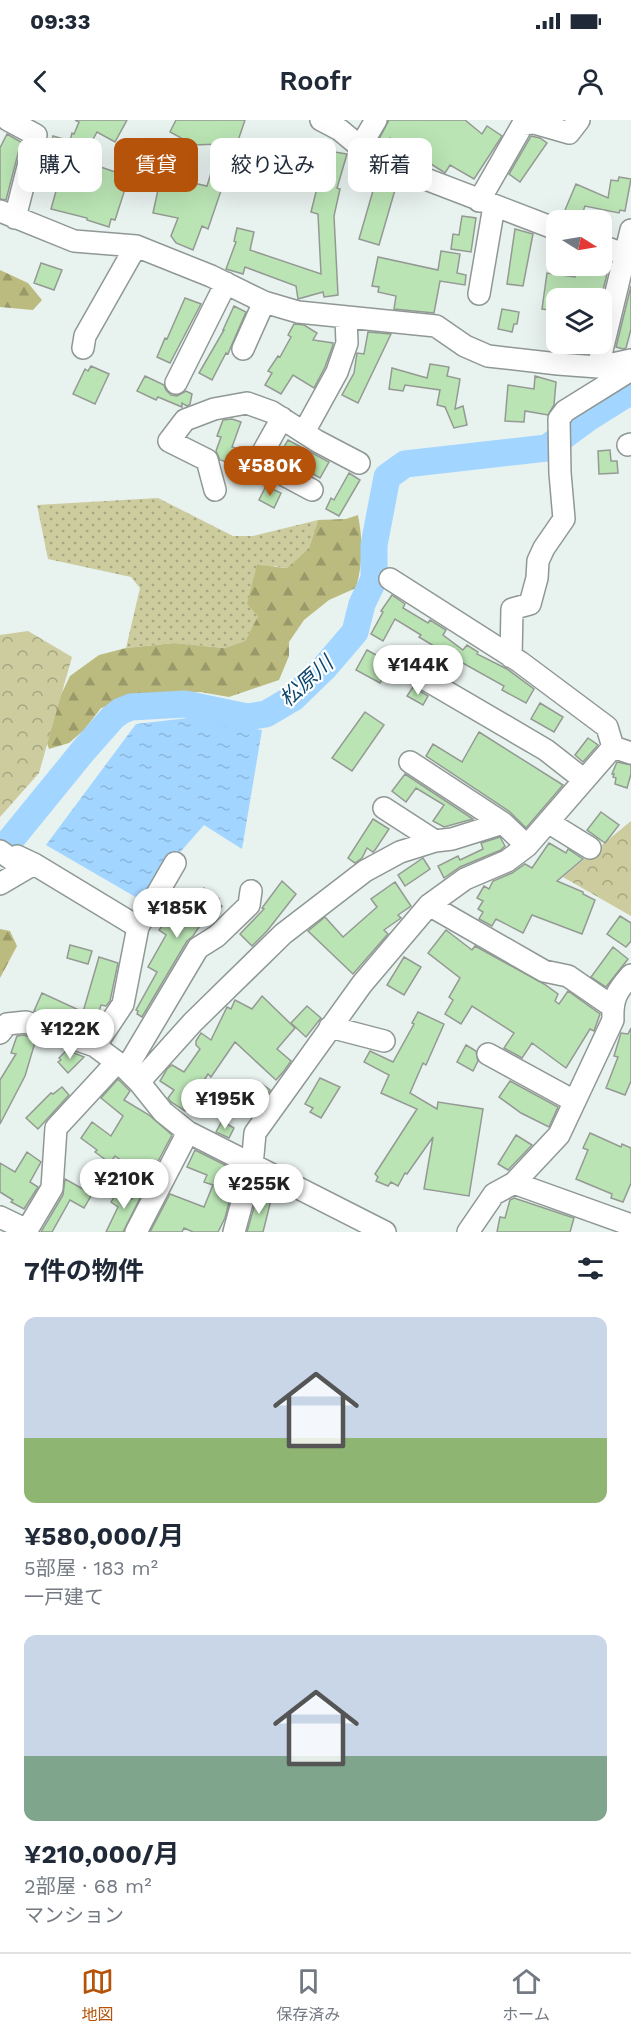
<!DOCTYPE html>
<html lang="ja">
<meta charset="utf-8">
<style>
:root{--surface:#fff;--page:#f6f6f7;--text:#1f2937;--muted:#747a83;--line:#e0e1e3;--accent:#b45309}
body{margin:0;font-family:"Work Sans","Noto Sans JP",sans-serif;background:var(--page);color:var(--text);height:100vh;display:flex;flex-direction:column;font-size:22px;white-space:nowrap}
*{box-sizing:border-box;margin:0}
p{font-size:20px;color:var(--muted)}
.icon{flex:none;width:33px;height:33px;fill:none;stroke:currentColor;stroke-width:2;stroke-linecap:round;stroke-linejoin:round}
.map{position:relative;height:1112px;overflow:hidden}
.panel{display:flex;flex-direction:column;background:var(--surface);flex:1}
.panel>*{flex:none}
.guide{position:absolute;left:18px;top:18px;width:596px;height:54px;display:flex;gap:12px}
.needle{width:39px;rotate:101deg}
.tools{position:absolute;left:546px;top:90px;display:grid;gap:12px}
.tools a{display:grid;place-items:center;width:66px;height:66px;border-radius:12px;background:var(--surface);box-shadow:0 6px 24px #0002;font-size:30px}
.price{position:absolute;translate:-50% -51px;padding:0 14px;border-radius:21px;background:#fff;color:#222;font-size:20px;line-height:39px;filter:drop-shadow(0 2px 3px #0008)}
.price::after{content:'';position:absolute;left:50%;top:36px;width:18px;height:14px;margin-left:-9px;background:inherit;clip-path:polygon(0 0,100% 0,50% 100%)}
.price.on{background:var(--accent);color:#fff}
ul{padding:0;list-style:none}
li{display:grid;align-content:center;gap:12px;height:318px;padding:0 24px}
li span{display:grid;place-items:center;height:186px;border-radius:12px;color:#555}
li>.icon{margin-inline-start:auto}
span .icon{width:108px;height:108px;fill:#fffc;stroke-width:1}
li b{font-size:26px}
h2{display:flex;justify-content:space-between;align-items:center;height:72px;padding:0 24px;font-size:26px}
.pill{padding:0 21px;border-radius:12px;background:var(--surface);box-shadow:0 6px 24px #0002;font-size:21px;line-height:54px}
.pill.on{background:var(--accent);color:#fff}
.status{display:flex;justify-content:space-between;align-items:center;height:42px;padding:0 30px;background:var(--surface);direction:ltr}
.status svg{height:16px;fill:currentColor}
header{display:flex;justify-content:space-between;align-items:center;height:78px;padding:0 24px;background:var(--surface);font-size:27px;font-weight:600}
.menu{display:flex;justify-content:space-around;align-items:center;height:84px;border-top:2px solid var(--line);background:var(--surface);font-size:16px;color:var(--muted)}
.menu a{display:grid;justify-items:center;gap:3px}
.menu .on{color:var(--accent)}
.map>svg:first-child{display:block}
</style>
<div class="status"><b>09:33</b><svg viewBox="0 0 49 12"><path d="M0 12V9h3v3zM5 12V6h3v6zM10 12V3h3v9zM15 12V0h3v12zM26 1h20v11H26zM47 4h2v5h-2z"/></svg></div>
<header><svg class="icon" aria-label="back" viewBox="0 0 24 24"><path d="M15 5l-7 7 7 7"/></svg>Roofr<svg class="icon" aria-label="person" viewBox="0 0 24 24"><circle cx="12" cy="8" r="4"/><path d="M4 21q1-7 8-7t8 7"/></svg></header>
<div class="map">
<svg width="631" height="1112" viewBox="0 0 631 1112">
<defs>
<pattern id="grass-dots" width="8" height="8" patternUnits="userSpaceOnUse" patternTransform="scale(1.5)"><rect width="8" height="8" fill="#cccc9f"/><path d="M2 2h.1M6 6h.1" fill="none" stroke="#a6a682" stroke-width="1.8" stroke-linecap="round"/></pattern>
<pattern id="forest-firs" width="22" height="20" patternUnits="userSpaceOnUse" patternTransform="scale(1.5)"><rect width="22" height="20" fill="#bcbb7f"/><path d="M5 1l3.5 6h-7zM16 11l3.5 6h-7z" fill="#9a9969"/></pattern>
<pattern id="park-crowns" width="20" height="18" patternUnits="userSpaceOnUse" patternTransform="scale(1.5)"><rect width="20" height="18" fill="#cccc9f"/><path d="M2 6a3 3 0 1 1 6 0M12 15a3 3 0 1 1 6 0" fill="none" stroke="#a6a682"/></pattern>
<pattern id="water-ripples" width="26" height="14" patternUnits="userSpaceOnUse" patternTransform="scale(1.5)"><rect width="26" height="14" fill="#a2d5ff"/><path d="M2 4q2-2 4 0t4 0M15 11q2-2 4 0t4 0" fill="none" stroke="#8cb7db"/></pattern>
</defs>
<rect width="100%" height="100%" fill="#e8f2ef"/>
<path fill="url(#grass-dots)" d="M158 378 233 416H253L318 400 309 428 287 448 274 446 258 496 245 521 224 528 174 523 126 528 140 468 131 457 48 439 37 385Z"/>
<path fill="url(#forest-firs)" d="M0 150 28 163 42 180 33 190 0 187Z
M358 395C363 422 363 442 356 468L329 480 304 500 289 522V536L279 560 229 577 200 572 158 575 101 588 84 610 69 623 49 629 43 612 70 556 99 535 126 528 174 523 224 528 245 521 258 496 247 484 257 445 287 448 309 428 318 400 346 399Z
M0 809 10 811 17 826 0 858Z"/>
<path fill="url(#park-crowns)" d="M28 511 72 537 39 653 0 697V515Z
M631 701V796L563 757Z"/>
<path fill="url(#water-ripples)" d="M188 598 262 610 242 729 204 705 139 779 46 725 136 604Z"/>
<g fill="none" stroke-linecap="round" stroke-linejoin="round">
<path stroke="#a2d5ff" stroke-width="27" d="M0 733 83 631 113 597 121 591 131 587 185 584 247 597 266 594 293 578 325 547 355 512 362 484 374 459V425L387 357 405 344 547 328 588 298 631 271"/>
</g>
<path fill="#bae4b4" stroke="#949a93" stroke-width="1.5" d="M75 0H127L115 22 97 12 90 25 86 42 124 55 121 64 126 66 115 100 111 99 109 107 87 100V98L51 89 58 64 41 59 53 16 70 21 72 13 74 14 79 2Z
M176 0H245L208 109 202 106 193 130 176 123 171 116 178 98 153 93 161 56 207 66 220 24 194 25 170 12Z
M389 0H465L482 14 487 6 502 16 474 59 450 45 445 53 442 51 390 18 385 25 378 21Z
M7 14 21 22 6 80 0 79V28Z
M531 16 540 18 547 23 520 62 509 54Z
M329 31 347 34 337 68 340 69 334 96 338 175 324 177 323 172 298 179 296 166 245 147 243 154 226 149 236 122 234 121 237 108 254 112 250 130 321 154 318 94 311 92 318 64H320Z
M377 57 397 63 379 125 359 119Z
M619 57 631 59 625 91 620 90 619 93 585 86 581 97 565 90 576 64 608 78 611 60 618 61Z
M462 96 476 98 471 132 451 129 453 114 459 115Z
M515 109 533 114 523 166 507 164Z
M441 131 460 134 457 153 466 155 465 165 440 161 434 193 394 189 396 176 378 172 379 167 372 166 378 137 438 150Z
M41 143 62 150 54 170 34 163Z
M577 146H609L601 178H556V191L542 189 547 153 575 157Z
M631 166V209L626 228 623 229 616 227Z
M185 178 201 184 170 243 157 237 165 218 167 219Z
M234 186 246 192 230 229 228 234 226 233 212 260 199 253 224 210H223Z
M502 189 519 192 517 204H514L512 212 498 209Z
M294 204 304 205 317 213 313 220 333 223V225L325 247 314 268 293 255 281 274 265 265 272 253 268 251 278 236 280 237 291 217 288 215Z
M368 212 391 214 358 283 342 275 354 253 357 233 364 234Z
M430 244 449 247 447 256 460 259 455 289 463 286 467 305 454 308 445 287 437 285 440 270 405 265 403 271 389 269 392 248 427 258Z
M91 246 109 254 95 284 73 274 85 249 88 251Z
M145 256 164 265 166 270 171 275 177 276 186 271 192 274 190 284 187 286 182 283V287L158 277 156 280 137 271Z
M535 256 556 262 554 285 548 295 525 291 524 302 505 301 508 265 534 269Z
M232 299 241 302 232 327 239 329 234 344 220 340 216 331 221 317 217 316 223 300Z
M288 320 329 342 320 358 308 351 310 349 280 334Z
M610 330 611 341H617L618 353 599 354 598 331Z
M349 353 360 360 339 396 326 389 331 378 334 380Z
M266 366 281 373 274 388 259 380Z
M392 475 405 484 403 488 428 503 430 500 446 510 443 515 463 530 467 525 478 532 477 534 507 549 534 569 526 583 502 570 504 566 461 542 451 560 429 547 439 529 419 517 421 515 395 499 383 521 371 514 383 492 381 491Z
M367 530 391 543 380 563 356 550Z
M413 567 428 576 423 585 407 576Z
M540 583 563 597 554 612 531 599Z
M365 592 384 605 352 651 332 638Z
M479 612 563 665 526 708 510 692 426 636 433 624 462 642Z
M588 618 598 625 583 642 575 635Z
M617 642 631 645V654L627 668 615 664 616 658 613 657 614 654H612Z
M405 654 473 699 444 707 433 701 444 685 416 668 406 682 392 671Z
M601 692 619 705 605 723 587 710Z
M373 699 389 709 375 730 373 732 367 728 362 738 355 743 348 738Z
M500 717 505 726 501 730 460 747 444 758 438 746 458 736 460 740 483 729 481 723Z
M549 723 566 733 568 729 583 739 557 761 583 772V774L595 780 582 814 532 795 523 813 496 799 492 806 479 799 483 792 478 789 483 781 477 778 484 766 489 769 493 761 512 753 525 744 532 748Z
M423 738 430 749 405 766 398 755Z
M282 761 296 774 267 811 252 826 240 814 264 789 262 788Z
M395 762 411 786 398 795 401 798 384 810 388 814 353 854 308 811 325 797 343 817 377 787 371 779Z
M204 768 219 779 217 782 222 786 214 796 209 792 193 816 187 821 142 897 137 894 138 891 136 890 157 852 148 847 166 815 159 810 182 780 191 786Z
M620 796 631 803V821L626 827 607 814Z
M446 810 472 830 475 826 544 864 558 874 555 881 559 884 568 871 600 894 594 911 590 909 566 948 532 923 522 938 504 928 514 913 472 886 461 904 445 894 453 880 449 877 460 858 428 833Z
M70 825 92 831 88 844 67 838Z
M613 827 628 839 606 867 591 857Z
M99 837 118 843 110 881 106 886 101 885 95 902 90 911 44 892 43 894 34 891 42 873 83 892Z
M404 837 421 847 404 875 387 865Z
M262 876 295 908 277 929 291 941 284 951 276 960 235 922 211 957 208 954 185 991 171 982 168 978 174 970 160 961 167 949 172 945 184 952 200 929 196 925V921L201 913 211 920 227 887 231 889 235 880 252 889Z
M307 886 321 898 306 917 291 903Z
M418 892 444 904 426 945 423 943 410 973 437 989 438 982 483 989 469 1076 424 1069 433 1017 407 1054 405 1053 398 1066 391 1062 388 1066 376 1061 378 1057 375 1054 417 989 381 973 389 955 364 942 370 931 393 942 414 904 412 903Z
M631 908V961L625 975 606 968 618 937 614 936 621 913 628 914Z
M24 915 36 919 25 956 0 1004V960L16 934 11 933 17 916Z
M466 925 476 931 478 941 473 951 457 942Z
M67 930 84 937 68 953 58 942 61 940 59 938Z
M320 958 340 967 321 998 310 992 313 988 305 984Z
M118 959 130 971 124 980 149 995 172 1015 148 1060 115 1036 110 1043 95 1032 97 1030 81 1018 92 1002 111 1016 123 996 101 978Z
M510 961 558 987 549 1007 521 993 499 977Z
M262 964 270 970 259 986 251 980Z
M62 967 69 975 38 1009 26 998 51 973 53 974Z
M222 1001 234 1008 229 1018 216 1012Z
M590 1013 621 1027 622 1024 631 1028V1063L623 1082 611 1078 612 1074 576 1059 588 1030 583 1028Z
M516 1015 532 1025 508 1050 498 1044Z
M195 1030 237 1051 225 1098 218 1112H193L184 1108 182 1112H150L170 1074 204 1087 213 1065 204 1062 207 1055 187 1047Z
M27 1032 41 1042 30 1062 38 1067 24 1089 11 1082 13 1080 0 1072V1043L15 1052Z
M65 1059 92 1074 84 1088 70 1080 52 1112H41L63 1075Z
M143 1062 147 1064 123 1112H106L118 1087 111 1082 118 1071 132 1079Z
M257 1077 271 1080 263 1112H247Z
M514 1078 574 1098 570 1112H497L500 1097 505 1098 510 1080Z"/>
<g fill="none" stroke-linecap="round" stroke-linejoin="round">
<defs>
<path id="minor" d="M8 0 36 15 15 98
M321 0 340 10 376 40 556 109
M360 27 376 0
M479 81 523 4 534 3 569 13 579 0
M0 91 74 121 136 126 211 156 264 182 298 192 436 206 465 226 488 236 558 244 598 247 631 240
M602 126 624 134 631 140
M479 174 494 86
M83 228 85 216 136 126
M243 229 264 182
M598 247 631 110
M176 263 226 163
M282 298 258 341 312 370
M304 312 337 252 347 223 346 198
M628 325 631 324
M215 370 207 340 169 321 185 300 214 289 247 283 272 292 317 321 359 343
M390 459 520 542 607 607 613 627 631 633
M511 537 512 489 530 484 537 458 538 441 544 428 564 399 560 353 559 299 565 291 631 250
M411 551 546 630 583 659
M410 642 503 703
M384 688 435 721
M548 702 590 728
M0 731 14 741 17 736 34 744 138 807
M0 764 34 744
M429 785 544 851 568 856 613 887
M330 907 384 921
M0 913 7 904 26 902 95 926 126 949 139 962 163 992 188 1012 385 1112
M95 926 123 884 138 807 175 743
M488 934 574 981
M126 949 198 828 217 816 249 785 251 771
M139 962 193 902 283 814 365 751 400 732 435 721 452 719 503 703 527 726
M514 1063 631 1105
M0 1097 27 1110 52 1068 56 1008 117 942
M136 1112 188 1012
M234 1112 252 1046 255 1013 362 864 429 785 465 759 507 741 527 726 613 627
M468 1112 494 1074 514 1063 559 1015 613 900C612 878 617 871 631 855"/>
</defs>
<use href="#minor" stroke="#8f9895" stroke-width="24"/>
<use href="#minor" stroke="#fff" stroke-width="21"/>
</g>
<g text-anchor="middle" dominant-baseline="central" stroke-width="4.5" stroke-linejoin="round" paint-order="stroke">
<g font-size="21" font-style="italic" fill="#0e4970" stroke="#fff">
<text transform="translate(306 561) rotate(-42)">松原川</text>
</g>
</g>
</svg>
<div class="tools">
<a><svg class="needle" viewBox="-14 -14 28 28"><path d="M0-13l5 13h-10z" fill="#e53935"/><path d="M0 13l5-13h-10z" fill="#747a83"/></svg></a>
<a><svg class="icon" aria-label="layers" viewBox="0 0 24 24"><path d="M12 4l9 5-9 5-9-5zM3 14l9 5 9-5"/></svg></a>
</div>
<b class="price on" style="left:270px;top:377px">¥580K</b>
<b class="price" style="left:418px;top:576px">¥144K</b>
<b class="price" style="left:177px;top:819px">¥185K</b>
<b class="price" style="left:70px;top:940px">¥122K</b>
<b class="price" style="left:225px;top:1010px">¥195K</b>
<b class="price" style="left:124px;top:1090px">¥210K</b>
<b class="price" style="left:259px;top:1095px">¥255K</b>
<div class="guide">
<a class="pill">購入</a>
<a class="pill on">賃貸</a>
<a class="pill">絞り込み</a>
<a class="pill">新着</a>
</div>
</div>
<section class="panel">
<h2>7件の物件<svg class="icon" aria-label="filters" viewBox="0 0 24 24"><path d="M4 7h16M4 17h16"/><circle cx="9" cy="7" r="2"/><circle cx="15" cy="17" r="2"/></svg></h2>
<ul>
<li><span style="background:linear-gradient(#c9d6e8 65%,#8fb573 0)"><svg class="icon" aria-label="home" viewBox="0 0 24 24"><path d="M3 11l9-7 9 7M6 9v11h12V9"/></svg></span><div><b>¥580,000/月</b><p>5部屋 · 183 m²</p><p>一戸建て</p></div></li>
<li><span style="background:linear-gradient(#c9d6e8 65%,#7fa58c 0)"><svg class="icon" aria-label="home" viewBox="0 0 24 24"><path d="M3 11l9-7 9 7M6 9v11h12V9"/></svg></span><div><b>¥210,000/月</b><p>2部屋 · 68 m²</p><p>マンション</p></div></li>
</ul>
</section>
<nav class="menu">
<a class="on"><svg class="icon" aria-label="map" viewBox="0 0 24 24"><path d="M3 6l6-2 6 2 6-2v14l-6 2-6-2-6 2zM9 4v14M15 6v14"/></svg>地図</a>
<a><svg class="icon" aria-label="saved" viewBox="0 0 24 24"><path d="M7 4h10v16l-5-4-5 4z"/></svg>保存済み</a>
<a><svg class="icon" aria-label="home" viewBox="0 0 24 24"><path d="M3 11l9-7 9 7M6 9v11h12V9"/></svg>ホーム</a>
</nav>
